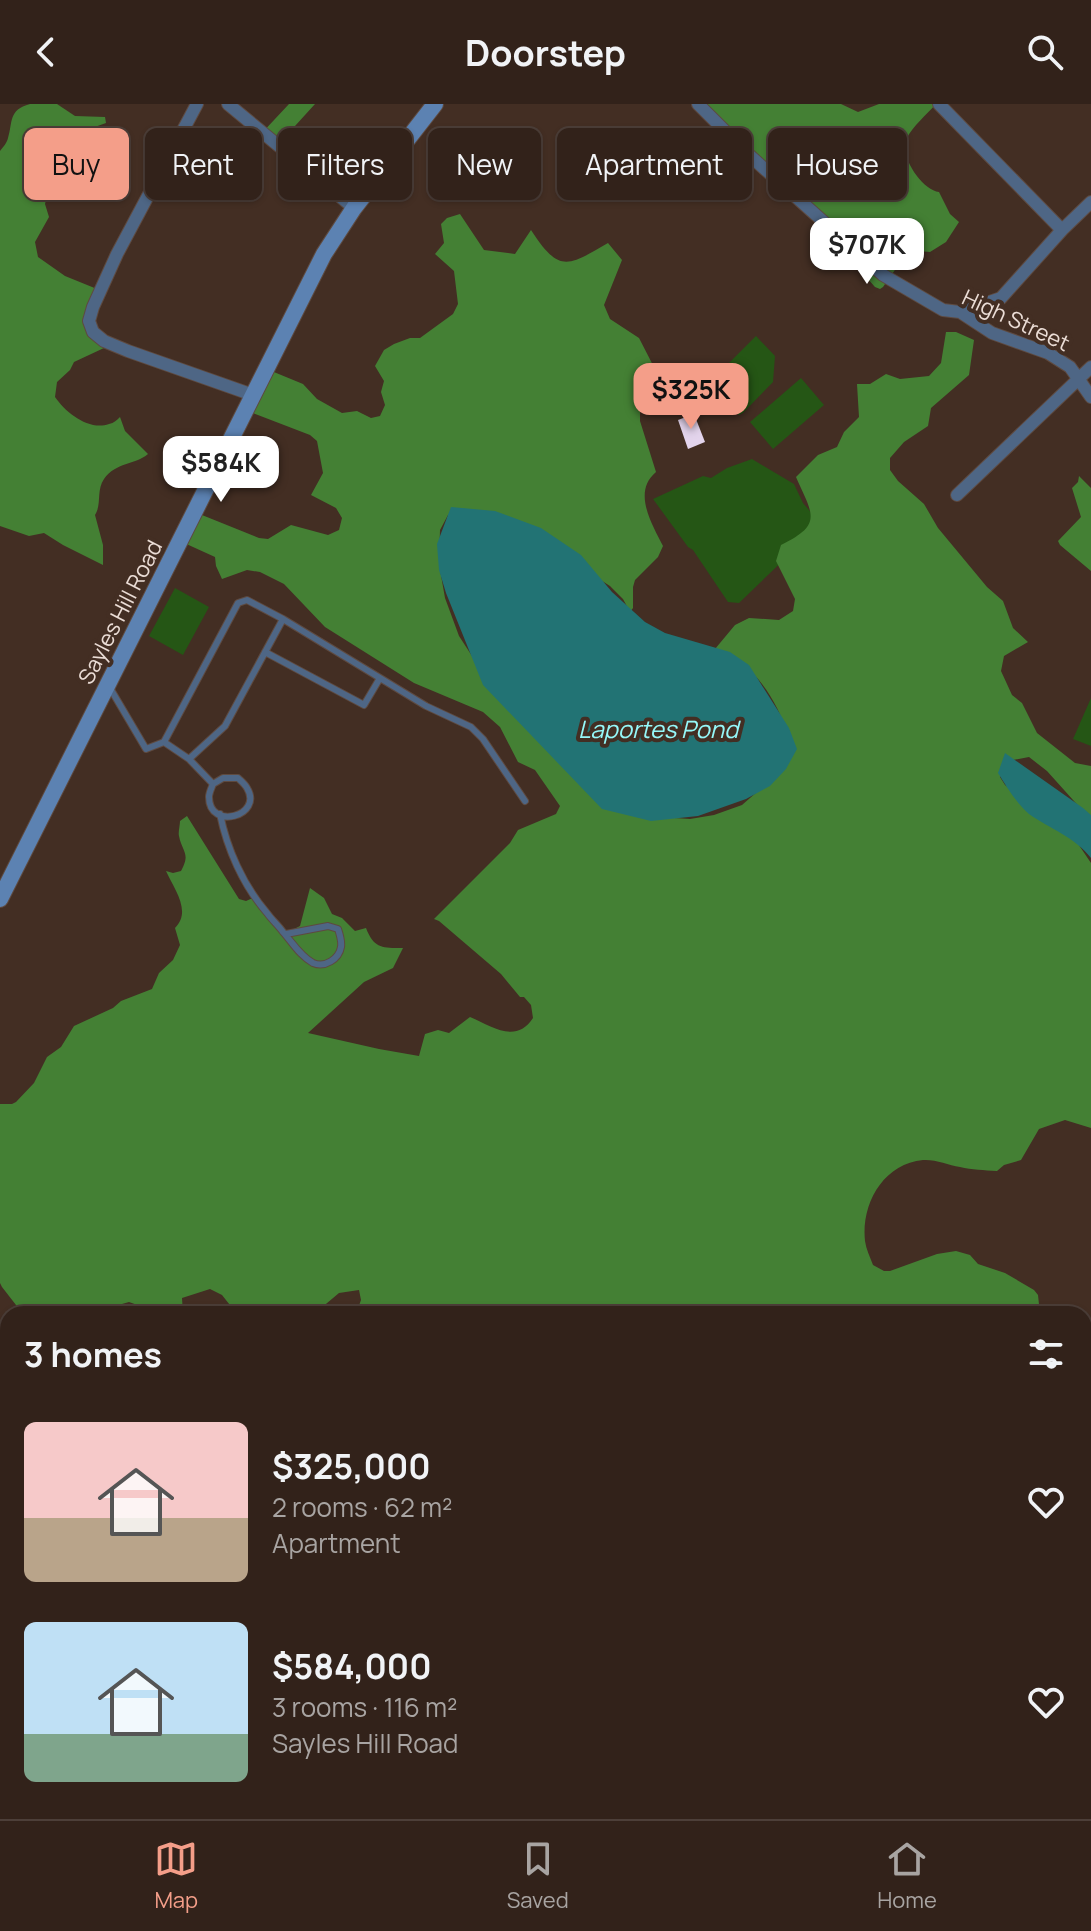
<!DOCTYPE html>
<meta charset="utf-8">
<style>
:root{--surface:#32221a;--page:#3a2a23;--text:#f1f3f6;--muted:#a8a4a2;--line:#4d3f39;--accent:#f49e89}
body{margin:0;font-family:Manrope,sans-serif;background:var(--page);color:var(--text);height:100vh;display:flex;flex-direction:column;font-size:30px;white-space:nowrap}
*{box-sizing:border-box;margin:0}
p{font-size:26px;color:var(--muted)}
.icon{flex:none;width:44px;height:44px;fill:none;stroke:currentColor;stroke-width:2;stroke-linecap:round;stroke-linejoin:round}
.map{position:relative;flex:1;overflow:hidden}
.panel{position:absolute;left:0px;top:1202px;width:1092px;height:514px;display:flex;flex-direction:column;background:var(--surface);border-radius:24px 24px 0 0;box-shadow:0 2px 6px #0004,0 0 0 2px var(--line)}
.panel>*{flex:none}
.guide{position:absolute;left:24px;top:24px;width:1044px;height:72px;display:flex;gap:16px}
.price{position:absolute;translate:-50% -68px;padding:0 18px;border-radius:16px;background:#fff;color:#222;font-size:26px;line-height:52px;filter:drop-shadow(0 2px 4px #0008)}
.price::after{content:'';position:absolute;left:50%;top:48px;width:24px;height:18px;margin-left:-12px;background:inherit;clip-path:polygon(0 0,100% 0,50% 100%)}
.price.selected{background:var(--accent);color:#111}
ul{padding:0;list-style:none}
li{display:flex;align-items:center;gap:24px;height:200px;padding:0 24px}
li span{display:grid;place-items:center;flex:none;width:224px;height:160px;border-radius:12px;color:#555}
li>.icon{margin-inline-start:auto}
span .icon{width:96px;height:96px;fill:#fffc;stroke-width:1}
li b{font-size:34px}
h2{display:flex;justify-content:space-between;align-items:center;height:96px;padding:0 24px;font-size:34px}
.pill{padding:0 28px;border-radius:12px;background:var(--surface);box-shadow:0 2px 6px #0004,0 0 0 2px var(--line);font-size:28px;line-height:72px}
.pill.selected{background:var(--accent);color:#111}
header{display:flex;justify-content:space-between;align-items:center;height:104px;padding:0 24px;background:var(--surface);font-size:36px;font-weight:700}
.tabs{display:flex;justify-content:space-around;align-items:center;height:112px;border-top:2px solid var(--line);background:var(--surface);font-size:22px;color:var(--muted)}
.tabs a{display:grid;justify-items:center;gap:4px}
.tabs .selected{color:var(--accent)}
.map>svg:first-child{display:block}
</style>
<header><svg class="icon" aria-label="back" viewBox="0 0 24 24"><path d="M15 5l-7 7 7 7"/></svg>Doorstep<svg class="icon" aria-label="search" viewBox="0 0 24 24"><circle cx="10" cy="10" r="6"/><path d="M15 15l6 6"/></svg></header>
<div class="map">
<svg width="1091" height="1715" viewBox="0 0 1091 1715">
<rect width="100%" height="100%" fill="#432e23"/>
<path fill="#255615" d="M756 232 775 252 773 278 743 309 739 311 707 281Z
M801 274 824 301 773 345 750 318Z
M752 355 794 380 803 399 821 420 739 499 728 498 693 446 688 443 653 395 703 372 711 374 727 364Z
M175 484 209 503 183 551 149 532Z
M1091 594V642L1073 635Z"/>
<path fill="#448034" d="M30 0H57L75 12 105 13 106 19 92 24 82 36 62 24C38 34 33 36 24 61L28 72 48 88 45 100 49 113 35 138 38 153 65 172 97 185 89 214 104 244 74 258 70 266 57 278 55 293C66 309 89 327 109 320 114 319 117 316 120 313L125 327 148 350C135 361 116 358 104 375 96 387 102 400 95 411L103 441V461L63 441 44 429 29 432 0 422V47C3 43 7 39 8 34 13 18 8 6 30 0Z
M289 0H315L275 44 260 31Z
M694 0H841L858 8 879 0H936C927 10 912 23 907 34 898 51 922 86 939 88L950 110 959 118 946 138 930 148 918 147 906 150 883 183 880 185 875 183 820 121Z
M460 110 484 146 515 150 531 126C559 169 567 163 608 139L622 156 604 201 610 215 639 234 657 269V275L640 290V317L656 368C632 388 652 420 663 442L658 453 635 476 633 483V504L630 508 623 495 610 482 555 447 457 407 448 411 440 426 439 460 445 494 459 532 496 589 644 712 690 715 714 711 742 701 758 687 788 631C779 603 763 574 738 557 731 552 722 549 715 545L735 521 749 514 779 516 793 507 795 495 776 457 781 441C824 420 812 410 796 373L818 351 837 343 844 328 859 313 857 280H870L886 270 900 275 929 272 941 259 946 228H956L974 236 969 271 931 304 928 322 904 338 890 354V366L898 377 924 400 938 424 987 483 1003 497 1013 524 1028 538 1004 552 1001 567 1012 591 1022 599 1037 629 1075 659 1091 662V716L1047 667 1029 653 1008 657 1000 673 1005 681 1028 699 1064 719 1091 759V1024L1065 1016 1039 1025 1021 1056 1004 1061 997 1067C984 1066 972 1066 960 1063 948 1061 935 1055 923 1056 883 1060 861 1100 865 1137 866 1145 870 1153 873 1161L884 1167H890L937 1150 956 1147 970 1151 978 1160 1005 1169 1034 1186 1038 1191 1040 1210H356L361 1196 359 1186 339 1189 314 1210H237L222 1191 210 1185 182 1194 183 1210H157L154 1207 129 1198 115 1202 113 1210H23L2 1183 0 1179V1000H12L16 998 34 979 47 953 61 943 74 922 113 904 121 897 152 885 159 869 173 856 180 841 175 824C192 807 174 785 166 767L173 769 181 767C191 749 182 748 179 732 178 729 180 721 180 717L187 712 239 795 246 797 257 792 264 804 288 828 300 822 310 784 324 794 332 810 342 814 355 827 366 824C374 845 383 844 403 844L393 864 364 878 308 929 379 945 419 952 425 930 438 926 449 929 470 913C493 923 516 940 533 914L531 901 524 893H520L501 870 439 817 434 815 510 739 518 726 556 710 560 702 535 666 518 658 500 623 483 608 414 579 325 523 284 480 260 468 247 466 222 475 216 462 215 453 182 438 197 409 259 434 268 435 291 421 328 431 339 426 342 414 336 404 311 391 323 369 317 337 310 331 250 308 269 266 303 280 317 295 342 309 357 307 371 314 380 312 385 301 381 288 384 277 375 262 384 246 394 240 410 234H420L453 210 458 200 454 167 435 150 444 139 441 120 447 114Z
M1079 372 1091 384V467L1060 441 1058 437 1081 413 1072 384 1078 378Z
M1084 1239 1091 1241V1437L1084 1469Z
M1084 1526 1091 1540V1715H200L196 1708H1084Z
M0 1683 8 1688V1708H39L42 1715H0Z"/>
<path fill="#227374" d="M451 403 495 407 541 424 581 451 612 488 645 518 665 529 730 548 749 561 789 624 797 645 786 665 770 682 746 695 698 712 651 717 602 705 483 581 446 489 439 466 437 440Z
M1005 649 1083 704 1091 711V754C1075 733 1050 725 1029 710 1016 699 1007 683 998 669Z"/>
<path fill="#e3d4ec" d="M694 310 705 338 688 345 678 316Z"/>
<g fill="none" stroke-linecap="round" stroke-linejoin="round">
<defs>
<path id="lane" d="M265 548 364 601 380 574 283 515
M380 574 426 602 471 623 483 635 525 697
M110 584 146 645 164 638 238 499 247 496 283 515 225 622 189 655
M164 638 189 655 213 680 223 674H238C241 677 245 680 247 684 264 712 209 727 209 693 209 689 211 685 213 680
M220 710C227 745 243 781 267 809 272 816 278 821 283 828 292 838 300 852 313 859 325 864 339 855 341 843 342 837 340 831 338 825L328 822 286 830"/>
<path id="street" d="M197 0 117 150 93 203 89 217 93 228 104 237 128 247 253 291
M228 0 354 104
M698 0 748 50 883 171 943 206 960 208 992 229 1048 249 1070 263 1091 293
M939 0 1062 126
M960 208 1001 194 1062 126 1091 98
M957 391 1091 263"/>
<path id="secondary" d="M0 795 324 150 354 104 435 0"/>
<path id="highway" d="M0 1374 8 1408
M0 1490 8 1503
M0 1535 8 1548
M0 1594 8 1604
M88 1708 93 1715
M108 1708 112 1715
M136 1708 141 1715"/>
</defs>
<use href="#lane" stroke="#5e4a40" stroke-width="8"/>
<use href="#street" stroke="#5e4a40" stroke-width="14"/>
<use href="#secondary" stroke="#5e4a40" stroke-width="18"/>
<use href="#highway" stroke="#5e4a40" stroke-width="24"/>
<use href="#lane" stroke="#4e6685" stroke-width="6"/>
<use href="#street" stroke="#4e6685" stroke-width="12"/>
<use href="#secondary" stroke="#5c82b2" stroke-width="16"/>
<use href="#highway" stroke="#6eaaf5" stroke-width="22"/>
</g>
<g text-anchor="middle" dominant-baseline="central" stroke-width="8" stroke-linejoin="round" paint-order="stroke">
<g font-size="22" fill="#ebddd6" stroke="#432e23">
<text transform="translate(1016 216) rotate(25)">High Street</text>
<text transform="translate(120 508) rotate(-63)">Sayles Hill Road</text>
</g>
<g font-size="24" font-style="italic" fill="#95f8f9" stroke="#432e23">
<text x="658" y="624">Laportes Pond</text>
</g>
</g>
</svg>
<b class="price" style="left:867px;top:182px">$707K</b>
<b class="price selected" style="left:691px;top:327px">$325K</b>
<b class="price" style="left:221px;top:400px">$584K</b>
<div class="guide">
<a class="pill selected">Buy</a>
<a class="pill">Rent</a>
<a class="pill">Filters</a>
<a class="pill">New</a>
<a class="pill">Apartment</a>
<a class="pill">House</a>
</div>
<section class="panel">
<h2>3 homes<svg class="icon" aria-label="filters" viewBox="0 0 24 24"><path d="M4 7h16M4 17h16"/><circle cx="9" cy="7" r="2"/><circle cx="15" cy="17" r="2"/></svg></h2>
<ul>
<li><span style="background:linear-gradient(#f6c9c9 60%,#b9a48a 0)"><svg class="icon" aria-label="home" viewBox="0 0 24 24"><path d="M3 11l9-7 9 7M6 9v11h12V9"/></svg></span><div><b>$325,000</b><p>2 rooms · 62 m²</p><p>Apartment</p></div><svg class="icon" aria-label="heart" viewBox="0 0 24 24"><path d="M12 20l-8-8c-3-5 5-10 8-4 3-6 11-1 8 4z"/></svg></li>
<li><span style="background:linear-gradient(#bfe0f5 70%,#7fa58c 0)"><svg class="icon" aria-label="home" viewBox="0 0 24 24"><path d="M3 11l9-7 9 7M6 9v11h12V9"/></svg></span><div><b>$584,000</b><p>3 rooms · 116 m²</p><p>Sayles Hill Road</p></div><svg class="icon" aria-label="heart" viewBox="0 0 24 24"><path d="M12 20l-8-8c-3-5 5-10 8-4 3-6 11-1 8 4z"/></svg></li>
</ul>
</section>
</div>
<nav class="tabs">
<a class="selected"><svg class="icon" aria-label="map" viewBox="0 0 24 24"><path d="M3 6l6-2 6 2 6-2v14l-6 2-6-2-6 2zM9 4v14M15 6v14"/></svg>Map</a>
<a><svg class="icon" aria-label="saved" viewBox="0 0 24 24"><path d="M7 4h10v16l-5-4-5 4z"/></svg>Saved</a>
<a><svg class="icon" aria-label="home" viewBox="0 0 24 24"><path d="M3 11l9-7 9 7M6 9v11h12V9"/></svg>Home</a>
</nav>
